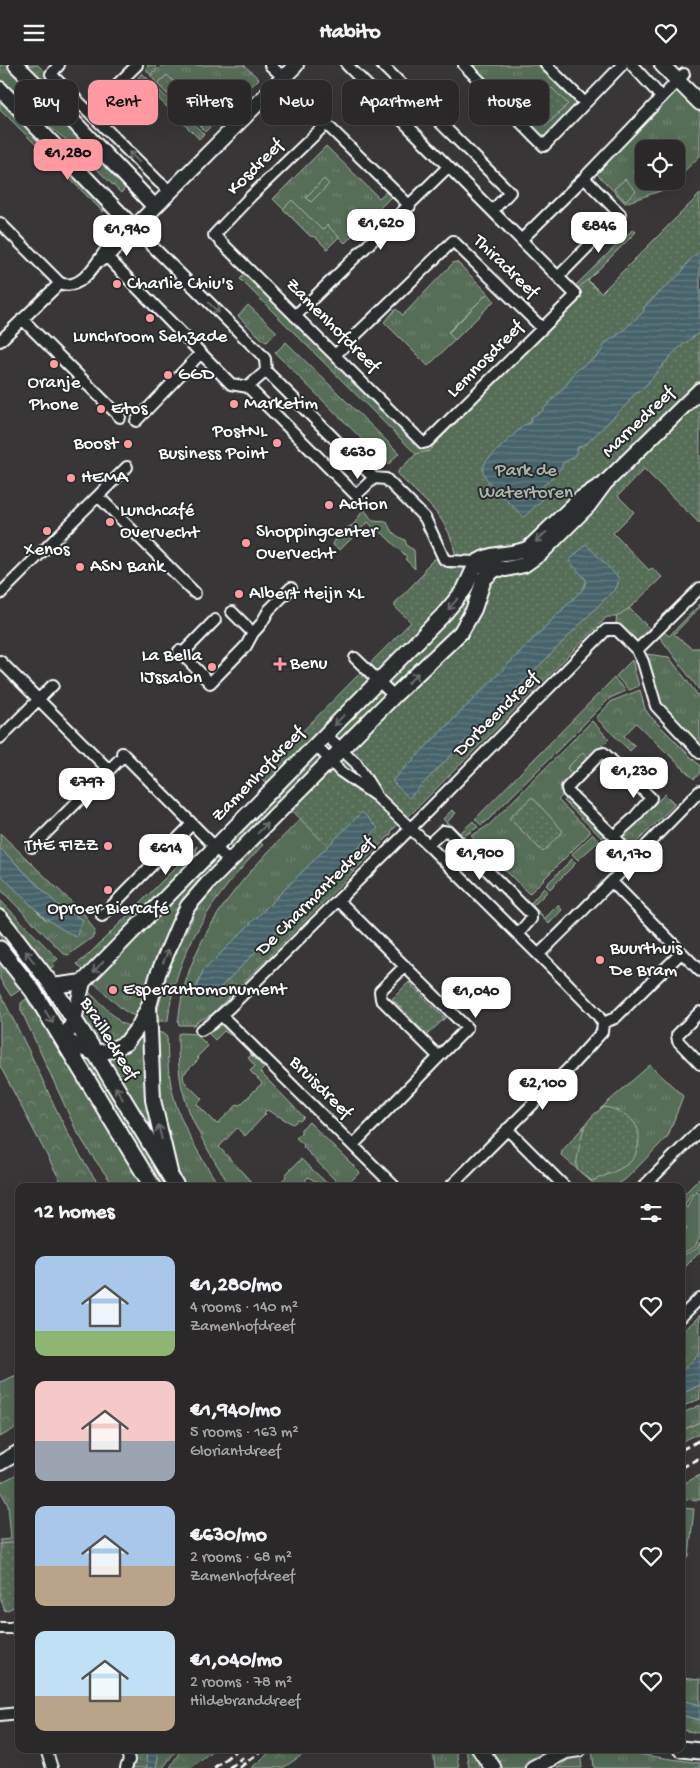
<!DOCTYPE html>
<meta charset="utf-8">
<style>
:root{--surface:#2a2829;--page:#323031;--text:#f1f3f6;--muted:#a5a6a8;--line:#464446;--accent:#ff9aa2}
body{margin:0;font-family:"Gochi Hand",sans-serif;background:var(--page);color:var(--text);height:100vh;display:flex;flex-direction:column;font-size:19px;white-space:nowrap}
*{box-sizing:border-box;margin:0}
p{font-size:16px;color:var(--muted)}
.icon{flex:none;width:28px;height:28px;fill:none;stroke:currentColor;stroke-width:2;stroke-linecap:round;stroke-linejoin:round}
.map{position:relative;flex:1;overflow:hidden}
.side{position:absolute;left:15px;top:1118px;width:670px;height:570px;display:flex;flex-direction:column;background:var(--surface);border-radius:10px;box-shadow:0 5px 20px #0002,0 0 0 1px var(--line)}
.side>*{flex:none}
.hud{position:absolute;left:15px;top:15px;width:670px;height:45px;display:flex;gap:10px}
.buttons{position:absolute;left:635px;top:75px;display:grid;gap:10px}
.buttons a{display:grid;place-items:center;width:50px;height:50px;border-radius:10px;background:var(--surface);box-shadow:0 5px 20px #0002,0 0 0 1px var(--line);font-size:25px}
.price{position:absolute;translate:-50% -42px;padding:0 11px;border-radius:10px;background:#fff;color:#222;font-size:16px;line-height:32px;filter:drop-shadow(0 1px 2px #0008)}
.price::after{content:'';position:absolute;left:50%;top:30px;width:15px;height:11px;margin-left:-8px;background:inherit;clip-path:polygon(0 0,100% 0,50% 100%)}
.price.selected{background:var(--accent);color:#111}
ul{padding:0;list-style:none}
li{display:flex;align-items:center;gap:15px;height:125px;padding:0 20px}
li span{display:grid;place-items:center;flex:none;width:140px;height:100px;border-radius:10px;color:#555}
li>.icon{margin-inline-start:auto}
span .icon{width:60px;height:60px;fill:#fffc;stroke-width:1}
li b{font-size:21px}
h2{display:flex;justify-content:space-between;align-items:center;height:60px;padding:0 20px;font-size:21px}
.chip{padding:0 18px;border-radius:10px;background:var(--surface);box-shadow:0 5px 20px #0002,0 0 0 1px var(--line);font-size:18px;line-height:45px}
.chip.selected{background:var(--accent);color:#111}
header{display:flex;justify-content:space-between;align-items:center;height:65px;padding:0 20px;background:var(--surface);font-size:22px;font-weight:700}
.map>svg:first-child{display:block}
</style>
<header><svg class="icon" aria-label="menu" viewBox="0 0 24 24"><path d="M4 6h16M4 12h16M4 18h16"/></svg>Habito<svg class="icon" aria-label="heart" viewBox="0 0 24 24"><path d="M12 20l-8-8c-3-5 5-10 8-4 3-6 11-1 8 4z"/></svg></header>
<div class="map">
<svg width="700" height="1703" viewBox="0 0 700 1703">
<defs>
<pattern id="grass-tufts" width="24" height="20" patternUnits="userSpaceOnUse" patternTransform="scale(1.25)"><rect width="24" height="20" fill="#576d59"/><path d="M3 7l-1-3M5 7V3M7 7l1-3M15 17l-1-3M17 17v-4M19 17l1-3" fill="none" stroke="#708372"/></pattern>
<pattern id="forest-crowns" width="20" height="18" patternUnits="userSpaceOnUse" patternTransform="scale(1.25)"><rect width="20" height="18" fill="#576d59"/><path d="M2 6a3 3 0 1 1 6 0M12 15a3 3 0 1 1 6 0" fill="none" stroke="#708372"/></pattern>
<pattern id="park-dots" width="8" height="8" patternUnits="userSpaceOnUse" patternTransform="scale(1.25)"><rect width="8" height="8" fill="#576d59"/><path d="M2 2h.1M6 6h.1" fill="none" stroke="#708372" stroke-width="1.8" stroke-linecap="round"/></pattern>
<pattern id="water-rules" width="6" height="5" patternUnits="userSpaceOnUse" patternTransform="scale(1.25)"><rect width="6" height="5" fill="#47646b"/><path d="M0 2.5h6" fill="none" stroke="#637b81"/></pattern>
</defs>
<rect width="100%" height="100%" fill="#383637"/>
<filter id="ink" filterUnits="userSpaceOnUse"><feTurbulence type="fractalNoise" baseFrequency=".02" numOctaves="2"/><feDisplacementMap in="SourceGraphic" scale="10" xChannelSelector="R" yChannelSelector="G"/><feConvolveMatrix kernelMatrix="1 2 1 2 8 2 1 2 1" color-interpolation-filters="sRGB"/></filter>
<g filter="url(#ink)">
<path fill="url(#grass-tufts)" stroke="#abb6ac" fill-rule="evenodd" d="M0 0H7L128 120 121 128 70 78 41 55 0 15Z
M25 0H38L74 36 69 41 60 35Z
M148 0H154L157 3 151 9 152 10 162 0H244L259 14 205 67 200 62 214 48 197 41 167 10 157 19 146 4Z
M469 0H538L578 40 544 76Z
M142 8 204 69 199 74 138 13Z
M678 25 700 41V91L676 114V84H644V116H674L666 124 625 138 595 107 674 27Z
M0 32 33 66 54 92 106 144 103 147 0 44Z
M326 81 379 133 386 127 391 132 345 178 327 161 322 165 292 135 283 144 273 134Z
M700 129 603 233 581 228 580 225 575 221 633 164 636 167 588 215 601 228Z
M454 197 458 198 488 228 448 267 455 275 428 301 384 257 396 244 403 250Z
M247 207 391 351 426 382 468 429 461 434 240 214Z
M248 240 277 267 267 277 264 276 238 251Z
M286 277 399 388 388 400 275 288Z
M700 539V542L674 569 691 583H700V626L659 571 663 566 669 571Z
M646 589 669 592 700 633V680L666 646 661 639Z
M632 595 639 621 629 625 616 611Z
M614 613 626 626 610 633 486 757 481 760 475 754Z
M592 656 609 674 589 694 582 688 567 703 573 710 559 725 564 729 558 735 591 767 529 829 471 771 489 760Z
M314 706 238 782 233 783 227 780 270 728Z
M332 723 391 769 211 950 198 956 194 960H179L178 957C180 945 181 932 185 919 208 838 274 781 332 723ZM378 763 214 929 196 923 203 906 344 765Z
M567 733 605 770 602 773 564 736Z
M452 745 456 748 448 756 460 768 473 756 478 762 461 773 443 754Z
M0 768 84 849 95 866 93 872 71 888 68 890 64 889 0 824V809L46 855H83L60 842 0 783Z
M593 769 599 776 578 795 572 789Z
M259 776 263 780C216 828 175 886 168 955L167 956H155L169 902 192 855 194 846 199 835 235 794Z
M197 781 196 788 191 798 85 907 77 899 87 891Z
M211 787 217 792 219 799 174 857 165 874 152 905 139 952 130 949 122 944 93 917Z
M572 794 576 798 550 824 546 820Z
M544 823 548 826 533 841 545 853 558 840 562 845 549 859 529 840Z
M0 835 58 894 53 898 55 900 48 905 0 844Z
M0 863 38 912 34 915 0 872Z
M0 898 20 925 11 931 0 914Z
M44 921 68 957 66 962 40 924Z
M88 926 120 957 132 963C126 975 110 979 98 981L79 950Z
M26 934 64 990 145 1121H114L90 1088 76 1065 21 945V938Z
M222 956 246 980 224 966 215 975 207 967 216 958Z
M141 965H147L154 1066H150L105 992Z
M154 967 162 968 167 972C168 986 167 1000 170 1014 176 1054 198 1087 219 1121H186L175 1099 160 1052Z
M181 968 196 969 208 981 197 992 199 994 183 1010 184 1016 202 1034 197 1039 217 1059 238 1039 240 1040 262 1018 250 1006 255 1001 248 993 251 990 264 1003 260 1007 304 1052 300 1056 298 1055 293 1059 267 1045 264 1048 266 1049 245 1071 237 1063 219 1082 255 1121H230C209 1087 186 1052 180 1012 178 998 178 983 178 969Z
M74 982 90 991 170 1121H159Z
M650 1000 683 1031 668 1071 626 1114 615 1121H596L561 1090 562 1086 586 1059 583 1062 589 1115 592 1116 619 1103 605 1042 600 1044Z
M309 1057 360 1107 349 1118 346 1116 341 1121 303 1082 304 1080 296 1073 301 1068V1064Z
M301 1094 330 1121H323L308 1112 302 1121H276L286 1112 285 1110Z
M700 1250V1288L681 1307V1269Z
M700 1320V1334L681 1342V1329Z
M700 1340V1357L681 1366V1349Z
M19 1408V1424L17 1427 16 1441 19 1447V1485L0 1480V1475L11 1474 8 1440 0 1425V1418Z
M681 1613 700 1615V1640L681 1635Z
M681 1650 700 1655V1668L681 1665Z
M131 1684H146L147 1703H131C135 1697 134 1690 131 1684Z
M156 1684H177L163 1703H156L158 1692Z
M433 1684H456L459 1703H435Z
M466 1684H474L479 1703H469Z
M491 1684H559L526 1703H499Z
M592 1684 615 1686 700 1698V1703H594Z
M580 1686 582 1703H557C566 1698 571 1691 580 1686Z"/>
<path fill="url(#forest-crowns)" stroke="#abb6ac" d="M488 228 494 236 455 275 448 268Z
M625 539 652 566 643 575 635 577 616 558 617 549Z
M640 625 645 644 650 651 700 701V708L694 714 636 658 624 671 635 681 630 686 596 653 612 636Z
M665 729 675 739 631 783 621 773Z
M0 928C10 949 21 969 31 990 52 1035 71 1081 100 1121H63L0 1001Z
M19 1309V1361L0 1372V1317Z
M700 1357V1368L681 1377V1366Z
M700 1410V1435L681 1434V1420Z
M185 1684H214L191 1703H170L178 1689Z
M274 1684H311L283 1703H251Z"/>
<path fill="url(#park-dots)" stroke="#abb6ac" d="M167 10 197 40 202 36 214 48 200 62 157 19Z
M552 23 568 39 546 61 530 45Z
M625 114 636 126 625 136 614 124Z
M700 129V459L644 404 618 431 634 447 613 468 649 505 652 503 662 512 632 541 616 552H607L601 558 408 752 392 765 391 769 353 807 258 711 411 557 395 542V538L424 508V504L434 494H439L449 503H456C456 458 428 439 398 410V406L416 389 429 386 434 380 576 237 581 228 578 223 587 215 601 228Z
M292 135 322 165 327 160 339 172 327 184 315 172 310 171 283 144Z
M532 732 563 766 543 787 509 753Z
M409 917 445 953 427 970 392 934Z
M605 1042C625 1046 646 1059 637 1084 636 1087 635 1092 633 1094 623 1105 605 1110 592 1116L578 1105 576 1100C581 1076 580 1054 605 1042Z
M19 1477V1540L5 1546 0 1532V1479Z"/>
<path fill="#576d59" stroke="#abb6ac" d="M324 114 329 119 311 137 306 132Z
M364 444 373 456 387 457C390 466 396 471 405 475L407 481 414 485 415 504 405 494 407 492 379 465 377 467 368 457 340 485 333 480 334 476 338 474 342 466 354 459Z
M583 687 589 694 573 710 567 703Z
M700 1113V1123L690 1130 685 1141 687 1143 692 1130 700 1126V1172L695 1182 681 1189V1159L686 1164 687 1163 681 1157V1132Z
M700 1177V1187L681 1206 683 1190 696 1184Z
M681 1443 694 1444 689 1492 681 1491Z"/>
<path fill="url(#water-rules)" stroke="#91a2a6" d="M700 185V267C689 275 678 282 669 293 660 303 652 314 643 323 638 328 631 330 629 337L586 379 578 382 574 392 563 398C560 408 539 421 540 427 540 430 542 433 542 435L524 452C515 443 486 418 483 407 482 403 485 400 486 396L524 360 529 359 531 356V352L541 347 567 319 575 306 596 292 601 287 605 278 618 270 643 247 645 241 681 208 688 197Z
M586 479 617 511 619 514 617 522 409 733 392 716 583 524 586 517 585 513 569 496Z
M362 747 378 763 214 929 196 923 203 906Z
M0 783 60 842 83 855 76 872C45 857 24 833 0 809Z
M700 1288V1320L681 1329V1307Z
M681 1635 700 1640V1655L681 1650Z
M146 1684H156L158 1692 156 1703H147Z"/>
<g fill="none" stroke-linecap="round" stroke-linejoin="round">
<defs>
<path id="street" d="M59 0 51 9 159 117 169 125
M270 0 283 12
M347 0 575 229 573 233 427 377 423 378 214 170 251 131 326 59 410 141
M382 0 510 127 493 145
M464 0 544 81 622 0
M546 0 585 38
M632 0 655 25 661 33
M89 47 137 0
M0 158 60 218C87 229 103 181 119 169 123 166 129 164 134 163
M134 163 260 288 265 294 266 306 374 413 386 414 425 453 444 494 448 496 477 497
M522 174 584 113 684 9
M101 196C115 186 125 178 134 163
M111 196 231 319 248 322
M559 211 620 149 584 113
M295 251 448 102
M22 254 120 352
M0 276 60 218
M335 290 453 176 542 263
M266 306 248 322 356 430 374 413
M136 356 200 289
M98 431 195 528
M0 529 127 402
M232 547 253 568 261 559 269 545 291 523
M637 585 700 523
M179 586 182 589 215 555
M182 589 210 618 246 581 253 568
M355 593 394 631
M0 596 109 705
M325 669 356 698 375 728
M0 673 53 620
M315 679 340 706 376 731 428 780 566 917 597 949 603 958
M122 688 229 796
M604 688 651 733 633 754 614 771 568 727 567 723 600 689Z
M614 771 633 793
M428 780 443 766 449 767 531 849V854L518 869
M32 782 123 691
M612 817 700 906
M338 835 467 963 353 1080
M102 851 192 759
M539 889C594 836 646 780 700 726
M405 901 380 926 381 934 438 991
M700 947 677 970 678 976 700 999
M221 950 394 1121
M603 958 615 953 681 888
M201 965 211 959 230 942 402 772 606 565H617L637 585 643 597 656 641 700 688
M507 1064 564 1121
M451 1121 571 1001 602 967 603 958
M644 1121 700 1065
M681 1252 700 1233
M0 1563H11L19 1559
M0 1650 19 1648
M46 1684 52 1703
M126 1703 129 1695 126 1684"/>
<path id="secondary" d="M16 0 74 57 154 141
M662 0 700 38
M0 24 134 163 296 0
M477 497C493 486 512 492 529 483L580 434 598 422
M486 503 506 504 524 500 541 488 588 441 605 418 700 325
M52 921 83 917
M149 941 139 961 126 978 108 986 94 988 64 975 74 955 83 917 444 549 464 525 477 497
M170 1107 153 1035 149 941 158 909 179 859 188 841 208 818 394 631 461 567 474 544 484 514 494 505
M0 1398 19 1387
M533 1703 566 1686 579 1684"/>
<path id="primary" d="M0 853 48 915 88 976 176 1121
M0 884 33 926 152 1121
M480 1684 493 1703
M681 1684 700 1686"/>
</defs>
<use href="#street" stroke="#fff" stroke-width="14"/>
<use href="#secondary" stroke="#fff" stroke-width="18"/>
<use href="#primary" stroke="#fff" stroke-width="19"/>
<use href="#street" stroke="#2a2d2e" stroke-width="10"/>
<use href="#secondary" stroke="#2a2d2e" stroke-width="14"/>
<use href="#primary" stroke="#2a2d2e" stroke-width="15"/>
<path stroke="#fff" stroke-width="3" stroke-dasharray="8 4" stroke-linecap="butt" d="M681 1385 700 1375
M681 1403 700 1393
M214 1703 238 1684
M229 1703 243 1692
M239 1703 263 1684"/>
</g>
<defs><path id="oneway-shaft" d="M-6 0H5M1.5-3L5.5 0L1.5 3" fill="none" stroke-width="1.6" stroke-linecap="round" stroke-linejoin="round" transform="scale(1.25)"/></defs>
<g stroke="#6a6c6d">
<use href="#oneway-shaft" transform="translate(134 92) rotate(-135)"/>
<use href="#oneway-shaft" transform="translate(214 243) rotate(44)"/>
<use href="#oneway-shaft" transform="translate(541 472) rotate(137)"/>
<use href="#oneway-shaft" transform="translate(453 539) rotate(131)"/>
<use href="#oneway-shaft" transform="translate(413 613) rotate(-44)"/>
<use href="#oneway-shaft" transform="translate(339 655) rotate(134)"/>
<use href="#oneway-shaft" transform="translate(263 763) rotate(-45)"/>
<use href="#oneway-shaft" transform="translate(166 891) rotate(-67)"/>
<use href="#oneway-shaft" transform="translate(30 892) rotate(-127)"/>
<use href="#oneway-shaft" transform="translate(98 902) rotate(134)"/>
<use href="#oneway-shaft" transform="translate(49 952) rotate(58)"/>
<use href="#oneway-shaft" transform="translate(119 1028) rotate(-121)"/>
<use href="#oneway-shaft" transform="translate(160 1067) rotate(-103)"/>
</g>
</g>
<g fill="#ff9aa2" stroke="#2a2d2e" stroke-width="2">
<circle cx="117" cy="219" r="5"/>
<circle cx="150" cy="253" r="5"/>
<circle cx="54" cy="299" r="5"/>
<circle cx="168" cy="310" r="5"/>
<circle cx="234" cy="339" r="5"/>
<circle cx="101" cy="344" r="5"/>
<circle cx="277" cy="378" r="5"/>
<circle cx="128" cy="379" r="5"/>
<circle cx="71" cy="413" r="5"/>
<circle cx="329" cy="440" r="5"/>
<circle cx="110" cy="457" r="5"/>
<circle cx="47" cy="466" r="5"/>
<circle cx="246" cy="478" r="5"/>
<circle cx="80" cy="502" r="5"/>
<circle cx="239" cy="529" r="5"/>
<path d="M277.5 591.5h5v5h5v5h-5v5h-5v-5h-5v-5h5z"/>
<circle cx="212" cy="602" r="5"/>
<circle cx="108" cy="781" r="5"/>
<circle cx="108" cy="825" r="5"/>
<circle cx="600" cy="895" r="5"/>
<circle cx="113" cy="925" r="5"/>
</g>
<g text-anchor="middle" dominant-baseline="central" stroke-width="4" stroke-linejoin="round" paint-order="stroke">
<g font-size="19" fill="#fff" stroke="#2a2d2e">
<text transform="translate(256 103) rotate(-45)">Kosdreef</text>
<text transform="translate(505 202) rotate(44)">Thiradreef</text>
<text transform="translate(332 261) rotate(45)">Zamenhofdreef</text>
<text transform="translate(486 295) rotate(-45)">Lemnosdreef</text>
<text transform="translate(639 358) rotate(-44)">Marnedreef</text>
<text transform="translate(497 650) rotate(-45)">Dorbeendreef</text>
<text transform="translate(259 710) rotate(-46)">Zamenhofdreef</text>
<text transform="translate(316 832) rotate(-45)">De Charmantedreef</text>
<text transform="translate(108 974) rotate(58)">Brailledreef</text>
<text transform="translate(320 1023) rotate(45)">Bruisdreef</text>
</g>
<g font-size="19" fill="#fff" stroke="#2a2d2e" text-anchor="start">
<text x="127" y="219">Charlie Chiu's</text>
<text x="150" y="272" text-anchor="middle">Lunchroom Sehzade</text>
<text x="178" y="310">GGD</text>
<text x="54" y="318" text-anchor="middle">Oranje<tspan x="54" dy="22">Phone</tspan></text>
<text x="244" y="339">Marketim</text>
<text x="111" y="344">Etos</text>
<text x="267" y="367" text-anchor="end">PostNL<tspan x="267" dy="22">Business Point</tspan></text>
<text x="118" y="379" text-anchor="end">Boost</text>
<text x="81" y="413">HEMA</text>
<text x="339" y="440">Action</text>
<text x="120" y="446">Lunchcafé<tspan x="120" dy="22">Overvecht</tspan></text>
<text x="256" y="467">Shoppingcenter<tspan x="256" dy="22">Overvecht</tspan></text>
<text x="47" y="485" text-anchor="middle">Xenos</text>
<text x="90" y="502">ASN Bank</text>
<text x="249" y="529">Albert Heijn XL</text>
<text x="202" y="591" text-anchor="end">La Bella<tspan x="202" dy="22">IJssalon</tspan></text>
<text x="290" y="599">Benu</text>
<text x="98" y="781" text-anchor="end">THE FIZZ</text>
<text x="108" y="844" text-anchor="middle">Oproer Biercafé</text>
<text x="610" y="884">Buurthuis<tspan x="610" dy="22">De Bram</tspan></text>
<text x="123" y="925">Esperantomonument</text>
</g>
<g font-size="19" fill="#abb6ac" stroke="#2a2d2e">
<text x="526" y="406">Park de<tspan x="526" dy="22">Watertoren</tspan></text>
</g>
</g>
</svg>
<div class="buttons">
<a><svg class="icon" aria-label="locate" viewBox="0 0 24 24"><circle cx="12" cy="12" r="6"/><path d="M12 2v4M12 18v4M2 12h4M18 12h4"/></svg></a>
</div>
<b class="price selected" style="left:68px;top:116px">€1,280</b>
<b class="price" style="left:381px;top:186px">€1,620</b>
<b class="price" style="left:599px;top:189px">€846</b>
<b class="price" style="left:127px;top:192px">€1,940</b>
<b class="price" style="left:358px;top:415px">€630</b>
<b class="price" style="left:634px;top:734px">€1,230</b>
<b class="price" style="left:87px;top:745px">€797</b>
<b class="price" style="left:166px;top:811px">€614</b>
<b class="price" style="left:480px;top:816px">€1,900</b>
<b class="price" style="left:629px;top:817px">€1,170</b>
<b class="price" style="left:476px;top:954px">€1,040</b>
<b class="price" style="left:543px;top:1046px">€2,100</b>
<div class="hud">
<a class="chip">Buy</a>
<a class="chip selected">Rent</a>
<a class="chip">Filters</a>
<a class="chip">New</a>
<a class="chip">Apartment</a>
<a class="chip">House</a>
</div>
<section class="side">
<h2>12 homes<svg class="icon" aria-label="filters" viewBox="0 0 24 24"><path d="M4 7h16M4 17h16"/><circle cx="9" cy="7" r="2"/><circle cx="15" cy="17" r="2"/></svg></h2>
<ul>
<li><span style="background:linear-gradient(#a9c7e8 75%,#8fb573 0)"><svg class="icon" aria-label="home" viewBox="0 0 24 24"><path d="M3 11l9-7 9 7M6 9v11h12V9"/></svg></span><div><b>€1,280/mo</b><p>4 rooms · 140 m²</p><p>Zamenhofdreef</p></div><svg class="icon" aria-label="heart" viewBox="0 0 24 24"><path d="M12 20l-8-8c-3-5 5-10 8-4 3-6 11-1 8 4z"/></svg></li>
<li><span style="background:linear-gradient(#f6c9c9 60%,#9aa5b1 0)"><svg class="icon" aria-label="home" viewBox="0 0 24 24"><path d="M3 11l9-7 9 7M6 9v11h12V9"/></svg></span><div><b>€1,940/mo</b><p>5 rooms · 163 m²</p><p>Gloriantdreef</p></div><svg class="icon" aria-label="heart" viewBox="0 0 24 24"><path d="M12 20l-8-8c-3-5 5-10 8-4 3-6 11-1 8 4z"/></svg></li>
<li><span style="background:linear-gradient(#a9c7e8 60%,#b9a48a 0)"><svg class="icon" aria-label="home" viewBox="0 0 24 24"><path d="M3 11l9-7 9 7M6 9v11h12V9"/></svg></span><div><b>€630/mo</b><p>2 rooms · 68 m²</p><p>Zamenhofdreef</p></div><svg class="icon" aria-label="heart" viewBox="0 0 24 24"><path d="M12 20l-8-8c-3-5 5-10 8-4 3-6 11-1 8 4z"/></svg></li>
<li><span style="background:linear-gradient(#bfe0f5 65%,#b9a48a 0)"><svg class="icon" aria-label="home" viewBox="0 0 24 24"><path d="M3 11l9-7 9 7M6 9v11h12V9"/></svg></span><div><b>€1,040/mo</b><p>2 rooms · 78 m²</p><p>Hildebranddreef</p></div><svg class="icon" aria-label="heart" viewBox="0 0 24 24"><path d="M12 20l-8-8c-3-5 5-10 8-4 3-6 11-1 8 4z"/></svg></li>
</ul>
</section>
</div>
